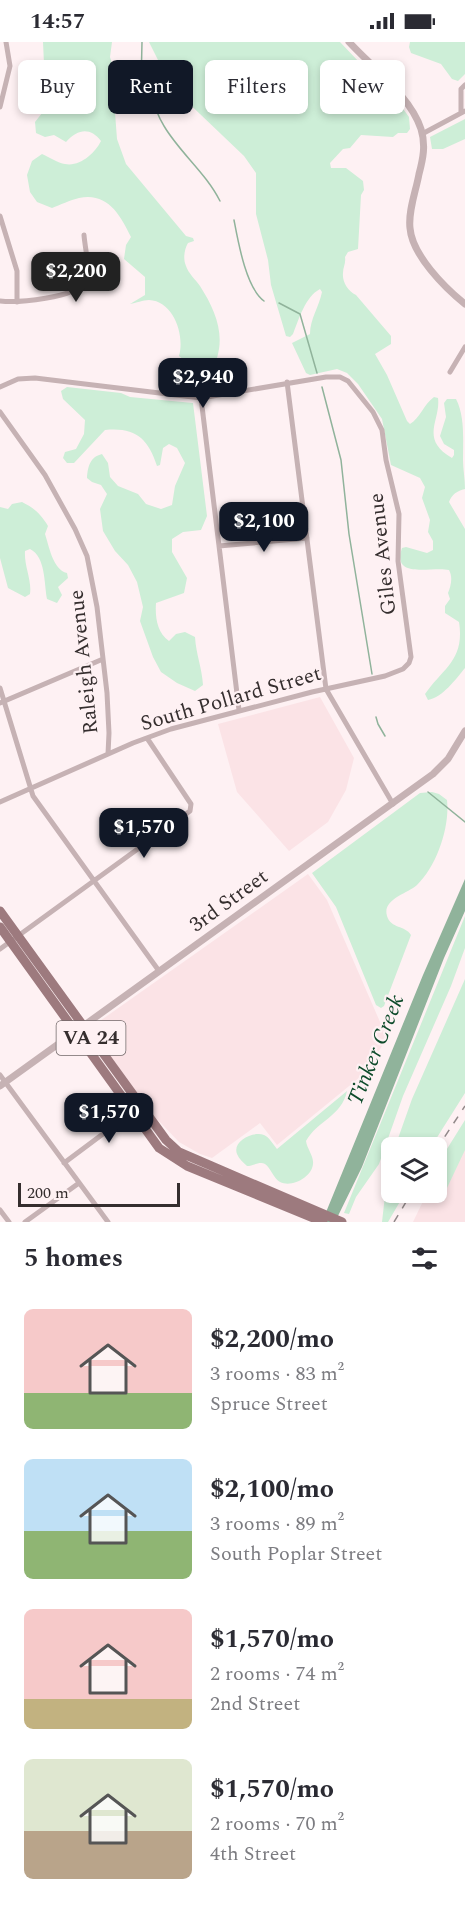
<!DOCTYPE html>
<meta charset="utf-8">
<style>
:root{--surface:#fff;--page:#f2f2f3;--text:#2b2b33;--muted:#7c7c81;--accent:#111827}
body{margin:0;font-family:Spectral,serif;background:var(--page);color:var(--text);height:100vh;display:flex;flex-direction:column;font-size:22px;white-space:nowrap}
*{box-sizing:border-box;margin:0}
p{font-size:20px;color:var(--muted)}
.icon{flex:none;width:33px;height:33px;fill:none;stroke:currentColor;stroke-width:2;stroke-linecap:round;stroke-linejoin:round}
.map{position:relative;height:1180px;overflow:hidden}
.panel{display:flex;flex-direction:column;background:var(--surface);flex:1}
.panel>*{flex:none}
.banner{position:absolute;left:18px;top:18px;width:429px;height:54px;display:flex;gap:12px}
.fabs{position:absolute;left:381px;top:1095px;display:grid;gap:12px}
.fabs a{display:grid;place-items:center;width:66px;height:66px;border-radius:9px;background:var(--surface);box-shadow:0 3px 9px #0003;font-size:30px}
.scale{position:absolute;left:18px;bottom:15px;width:162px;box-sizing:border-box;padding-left:6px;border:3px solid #352e2e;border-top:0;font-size:16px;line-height:21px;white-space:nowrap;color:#352e2e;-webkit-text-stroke:4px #fef1f3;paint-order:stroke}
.price{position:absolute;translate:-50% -51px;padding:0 14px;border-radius:12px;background:var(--accent);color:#fff;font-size:20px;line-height:39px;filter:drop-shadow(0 2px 3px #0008)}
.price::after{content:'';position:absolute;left:50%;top:36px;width:18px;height:14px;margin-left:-9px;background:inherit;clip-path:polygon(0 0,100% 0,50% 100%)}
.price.active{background:#222;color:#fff}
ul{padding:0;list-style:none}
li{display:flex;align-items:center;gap:18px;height:150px;padding:0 24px}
li span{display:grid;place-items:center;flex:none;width:168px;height:120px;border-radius:9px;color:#555}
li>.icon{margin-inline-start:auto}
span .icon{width:72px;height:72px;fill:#fffc;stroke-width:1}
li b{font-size:26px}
h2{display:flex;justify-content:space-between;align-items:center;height:72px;padding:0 24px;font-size:26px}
.chip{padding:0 21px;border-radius:9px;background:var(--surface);box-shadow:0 3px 9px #0003;font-size:21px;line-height:54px}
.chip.active{background:var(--accent);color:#fff}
.status{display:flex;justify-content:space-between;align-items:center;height:42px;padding:0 30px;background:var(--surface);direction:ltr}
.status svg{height:16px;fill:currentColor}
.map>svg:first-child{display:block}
</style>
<div class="status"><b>14:57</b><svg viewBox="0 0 49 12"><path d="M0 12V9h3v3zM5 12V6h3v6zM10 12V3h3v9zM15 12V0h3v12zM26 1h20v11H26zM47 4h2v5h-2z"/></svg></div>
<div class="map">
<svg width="465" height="1180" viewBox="0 0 465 1180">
<rect width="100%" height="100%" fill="#fef1f3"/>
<path fill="#fbe3e6" d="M320 655 354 716 346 748 328 780 289 809 237 750 218 682Z
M308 832 327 858 387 996 365 1031 277 1103 260 1081 212 1116 200 1112 179 1100 155 1075 90 986Z
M465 1103V1180H413L427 1151 436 1150Z"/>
<path fill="#cdeed7" d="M43 0H112L110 15 115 31 113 44 117 97 126 122 186 194 193 196 194 199 188 201C184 208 183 217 186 224 188 231 196 238 200 244 214 266 225 290 217 316L222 328 221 341 214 346 205 343 197 326 193 325 179 314C185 294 174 259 149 258 143 258 136 261 130 262L145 253V235L124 217 126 203 131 195C120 172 107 150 79 156 70 158 60 163 52 166L37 160 30 150 27 133 32 119 42 112C49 115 58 121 65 122 80 125 95 111 101 99 90 85 78 87 66 100L54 93 45 95 36 91 35 80 46 66Z
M149 0H340L401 64 409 75 410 87 407 91H398L393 95 361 93 350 106 343 107 330 121 331 126H346L363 139 364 148 361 153 358 207 348 210 345 215C346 222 343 225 343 231 342 240 348 249 356 253L391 294V302L375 312 387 333 407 379 410 382C420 376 424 362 434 355L438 356C441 378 419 397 452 416L454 413V408L444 402 440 394 446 375 444 361 447 357H456C465 374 463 398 463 418 463 427 465 437 465 447 457 449 452 452 449 460L465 487V626C455 638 443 655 428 658L425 652C443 626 465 618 459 580L445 571V564L450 557 448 551C451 544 453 535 449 528 432 524 391 538 402 506L406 505 427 511 433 508V499L428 490 430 478 422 456 425 445 420 436 391 423 382 377 358 342 347 331 337 327 310 333 306 331 292 301 310 292C310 277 319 265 322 250L320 247C305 255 299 277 293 292L290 295 286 294 271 243 268 218 256 172V131L244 114 178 51 167 36Z
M410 0H465V32L458 39 452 37 441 22 411 11 409 5Z
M465 77V97L443 107H432L430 95Z
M67 345 121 351 130 355 193 361 207 474 201 488 183 490 172 497V510L187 536 184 551 156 561C155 575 157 591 169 599L176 592 185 590 195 595C196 612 202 626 203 643L195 649 177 641 161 630 153 615 140 579 143 565 137 540 128 523 115 509 103 489 100 467 107 452 101 443 92 440 87 436C88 424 90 415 102 412L108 421 110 435 118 444 138 452 146 462 161 467 172 463 175 444 185 421 177 406 169 402 163 406 160 423 157 424C148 396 135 385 105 388L74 421H67L63 416 65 410 76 407 84 392 85 378 63 357 61 349Z
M22 460C34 466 41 472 48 484L45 492C49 504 53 528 67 531L68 536 58 545 62 553 57 561 47 557C44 542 46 515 30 507L25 509C24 524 32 538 30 552L25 555 8 546 0 516V465L8 467 12 462Z
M432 750 439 752 447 758C450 785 437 824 417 843 407 852 382 857 387 874 391 887 405 883 411 893L384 964 381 966 376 963 336 865 312 831 420 751Z
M465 874V906L451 944 403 1054 379 1122 356 1155 349 1172 344 1171Z
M465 937V1051L431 1105H395L412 1057Z
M347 1049C342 1074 317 1079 306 1099 307 1107 314 1114 313 1122 312 1135 292 1146 280 1140 273 1136 271 1126 265 1122 260 1119 252 1124 247 1124 243 1120 239 1117 237 1112 232 1099 253 1089 264 1093 269 1095 273 1102 277 1107Z
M465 1078V1108L447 1146 442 1152 435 1153 431 1151 436 1150 437 1123Z
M391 1116 392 1150 405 1151 388 1180H382L388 1127Z"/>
<path fill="#90b39b" d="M465 837V869L444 916 362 1125 335 1180H322L423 933Z"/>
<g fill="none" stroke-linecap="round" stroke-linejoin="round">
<path stroke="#90b39b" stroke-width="1.5" d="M142 0 141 44C156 60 154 68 164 84 180 111 206 131 220 159
M234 178C238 199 246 246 264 259
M279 261 300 272 317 331
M322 345 341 418 349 492 372 632
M376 675 378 682 385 694
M428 750 465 780"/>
<path stroke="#c6b2b4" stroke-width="5" d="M0 65 10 24 6 0
M461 70V47L465 43
M422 92 465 69
M0 174 17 229V260
M0 259C17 261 76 256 85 240 91 228 85 207 84 193
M450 330 465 305
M287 340 326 647 393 762
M0 345 18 337 35 336 201 356 326 335H340L348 339 373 370 382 388 386 418 399 472 398 519 411 615 409 621 403 627 385 634 312 650 171 687 133 701 0 760
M201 356 239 668
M0 370 45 433 75 487 87 514 97 565 107 651 109 691 108 712
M219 504 307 496
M0 646 33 754 159 929
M0 661 103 617
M0 907 190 769 191 762 147 696
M0 1033 108 1180
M64 1121 135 1068
M0 1168 9 1180
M25 1180 79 1141"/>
<path stroke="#c6b2b4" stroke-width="7" d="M349 0C372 25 411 55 421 87 426 103 423 117 419 132 416 149 408 169 410 186 412 213 445 246 465 262
M0 1044 433 732 448 717 465 689"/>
<path stroke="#9d7a7e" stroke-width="9" d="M0 869 166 1098 179 1110 342 1180
M0 885 159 1106 187 1124 323 1180"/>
<path stroke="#92898a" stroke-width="1.5" stroke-dasharray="8 8" stroke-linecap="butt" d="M436 1108 465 1064
M394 1180 412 1150"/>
</g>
<g text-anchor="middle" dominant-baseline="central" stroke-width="4.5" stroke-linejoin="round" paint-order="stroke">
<rect fill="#fef1f3" stroke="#716869" stroke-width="1.5" x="56.5" y="979" width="69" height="34" rx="4.5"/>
<g font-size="20" font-weight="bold" fill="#352e2e">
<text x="91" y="996">VA 24</text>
</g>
<g font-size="21" fill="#352e2e" stroke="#fef1f3">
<text transform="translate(383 512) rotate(-96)">Giles Avenue</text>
<text transform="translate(84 620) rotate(-96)">Raleigh Avenue</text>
<text transform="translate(231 657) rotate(-16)">South Pollard Street</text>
<text transform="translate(229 859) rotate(-36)">3rd Street</text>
</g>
<g font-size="22" font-style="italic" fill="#0e4b2b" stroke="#fef1f3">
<text transform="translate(376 1008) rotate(-68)">Tinker Creek</text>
</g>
</g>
</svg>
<div class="fabs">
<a><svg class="icon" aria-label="layers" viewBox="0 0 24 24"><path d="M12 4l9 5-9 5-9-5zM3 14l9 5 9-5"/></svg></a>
</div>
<div class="scale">200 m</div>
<b class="price active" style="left:76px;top:261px">$2,200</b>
<b class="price" style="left:203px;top:367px">$2,940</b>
<b class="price" style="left:264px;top:511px">$2,100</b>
<b class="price" style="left:144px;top:817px">$1,570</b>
<b class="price" style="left:109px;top:1102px">$1,570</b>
<div class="banner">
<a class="chip">Buy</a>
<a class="chip active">Rent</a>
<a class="chip">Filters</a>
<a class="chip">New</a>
</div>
</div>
<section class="panel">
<h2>5 homes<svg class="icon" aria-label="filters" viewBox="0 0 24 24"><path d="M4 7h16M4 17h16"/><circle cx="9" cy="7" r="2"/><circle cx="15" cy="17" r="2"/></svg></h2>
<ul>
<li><span style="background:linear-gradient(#f6c9c9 70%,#8fb573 0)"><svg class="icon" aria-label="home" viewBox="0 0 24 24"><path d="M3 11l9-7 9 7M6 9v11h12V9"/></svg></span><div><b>$2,200/mo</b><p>3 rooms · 83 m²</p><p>Spruce Street</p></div></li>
<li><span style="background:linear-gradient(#bfe0f5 60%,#8fb573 0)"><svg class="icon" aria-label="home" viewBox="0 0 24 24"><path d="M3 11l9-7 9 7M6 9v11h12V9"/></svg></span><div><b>$2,100/mo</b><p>3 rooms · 89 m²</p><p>South Poplar Street</p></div></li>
<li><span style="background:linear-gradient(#f6c9c9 75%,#c2b280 0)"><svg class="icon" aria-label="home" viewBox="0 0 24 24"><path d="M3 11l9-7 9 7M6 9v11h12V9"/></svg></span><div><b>$1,570/mo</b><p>2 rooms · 74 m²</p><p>2nd Street</p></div></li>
<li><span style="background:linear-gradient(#dfe7d0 60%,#b9a48a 0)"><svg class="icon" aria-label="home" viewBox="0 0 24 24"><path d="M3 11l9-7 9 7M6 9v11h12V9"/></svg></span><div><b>$1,570/mo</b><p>2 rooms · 70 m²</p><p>4th Street</p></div></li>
</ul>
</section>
